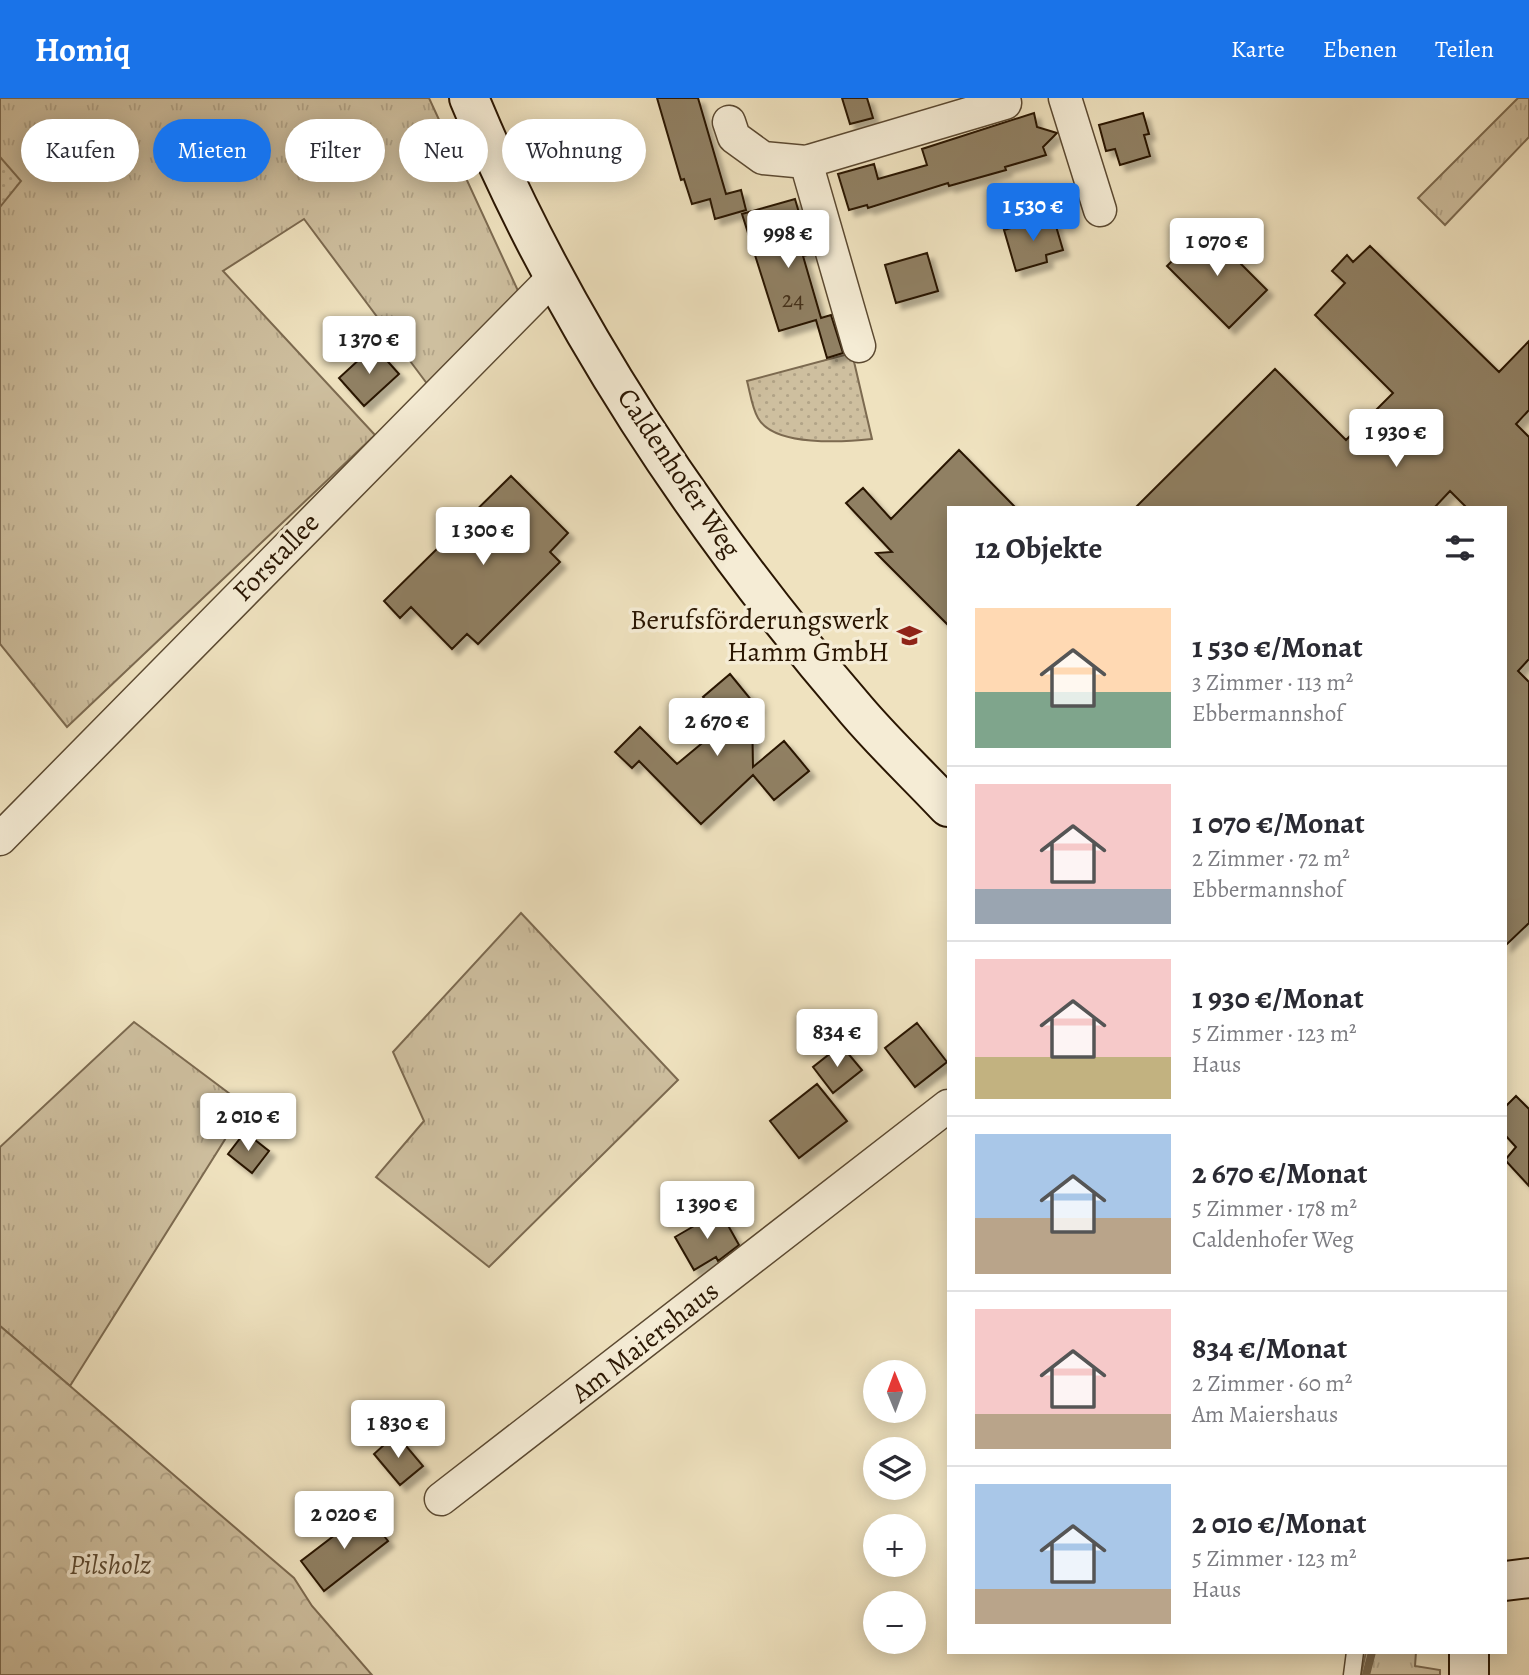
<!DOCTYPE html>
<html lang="de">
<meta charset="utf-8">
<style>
:root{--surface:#fff;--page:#f7f7f7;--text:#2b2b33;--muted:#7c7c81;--line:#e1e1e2;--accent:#1a73e8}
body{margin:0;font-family:Alegreya,serif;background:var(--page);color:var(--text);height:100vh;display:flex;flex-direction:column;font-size:26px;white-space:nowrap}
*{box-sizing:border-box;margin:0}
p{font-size:23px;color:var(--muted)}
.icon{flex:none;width:38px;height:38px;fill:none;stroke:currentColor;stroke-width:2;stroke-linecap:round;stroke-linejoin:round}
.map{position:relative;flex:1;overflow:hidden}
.details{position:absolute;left:947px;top:408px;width:560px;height:1148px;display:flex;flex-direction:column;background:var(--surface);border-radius:0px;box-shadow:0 4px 18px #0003}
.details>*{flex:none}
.top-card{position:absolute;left:21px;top:21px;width:665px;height:63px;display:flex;gap:14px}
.needle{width:46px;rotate:359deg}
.tools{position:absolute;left:863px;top:1262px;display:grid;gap:14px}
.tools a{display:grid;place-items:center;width:63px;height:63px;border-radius:50%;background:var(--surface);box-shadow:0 4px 18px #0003;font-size:35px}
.price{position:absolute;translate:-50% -60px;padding:0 16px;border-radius:7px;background:#fff;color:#222;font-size:23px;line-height:46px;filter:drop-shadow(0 2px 4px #0008)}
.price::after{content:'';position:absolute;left:50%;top:42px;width:21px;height:16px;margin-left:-10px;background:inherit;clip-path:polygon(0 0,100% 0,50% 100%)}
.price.current{background:var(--accent);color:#fff}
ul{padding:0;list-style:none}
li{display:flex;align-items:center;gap:21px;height:175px;padding:0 28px}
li+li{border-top:2px solid var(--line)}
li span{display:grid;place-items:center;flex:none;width:196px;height:140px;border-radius:0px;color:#555}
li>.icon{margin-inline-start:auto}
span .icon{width:84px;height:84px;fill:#fffc;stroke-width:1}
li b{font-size:30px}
h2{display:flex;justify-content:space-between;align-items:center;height:84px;padding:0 28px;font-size:30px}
.chip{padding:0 24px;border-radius:32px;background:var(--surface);box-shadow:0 4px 18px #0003;font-size:24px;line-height:63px}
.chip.current{background:var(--accent);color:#fff}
header{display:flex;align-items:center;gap:42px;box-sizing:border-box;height:98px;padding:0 35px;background:var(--accent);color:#fff}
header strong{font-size:33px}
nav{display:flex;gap:38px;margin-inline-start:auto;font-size:24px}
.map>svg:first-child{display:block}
</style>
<header>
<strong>Homiq</strong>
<nav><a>Karte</a><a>Ebenen</a><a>Teilen</a></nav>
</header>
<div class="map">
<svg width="1529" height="1577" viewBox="0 0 1529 1577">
<defs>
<pattern id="grass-tufts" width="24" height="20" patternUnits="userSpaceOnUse" patternTransform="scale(1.75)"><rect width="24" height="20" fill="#cebf9f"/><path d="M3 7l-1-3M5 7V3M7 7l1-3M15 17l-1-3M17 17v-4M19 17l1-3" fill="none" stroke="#b1a387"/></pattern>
<pattern id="forest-crowns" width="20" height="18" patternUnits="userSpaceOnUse" patternTransform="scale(1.75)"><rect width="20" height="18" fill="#cebf9f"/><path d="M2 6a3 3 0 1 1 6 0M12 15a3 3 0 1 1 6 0" fill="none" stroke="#b1a387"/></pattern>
<pattern id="park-dots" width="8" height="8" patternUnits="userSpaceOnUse" patternTransform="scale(1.75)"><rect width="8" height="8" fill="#cebf9f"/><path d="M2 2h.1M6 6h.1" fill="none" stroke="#b1a387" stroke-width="1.8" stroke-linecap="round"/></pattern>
<filter id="shadow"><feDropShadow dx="6" dy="6" stdDeviation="2" flood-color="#0004"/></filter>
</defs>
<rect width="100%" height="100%" fill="#efe2bf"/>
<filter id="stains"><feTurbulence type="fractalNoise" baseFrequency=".00286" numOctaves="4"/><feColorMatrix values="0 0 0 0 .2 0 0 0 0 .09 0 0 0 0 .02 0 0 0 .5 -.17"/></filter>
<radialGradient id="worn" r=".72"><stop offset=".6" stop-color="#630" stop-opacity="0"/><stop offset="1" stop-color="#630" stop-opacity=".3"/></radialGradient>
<path fill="url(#grass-tufts)" stroke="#7c6a50" stroke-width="2" d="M0 0H429L531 221 428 287 304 121 223 173 375 337 67 629 0 546Z
M1518 0H1529V39L1445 127 1418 100Z
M521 815 678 982 489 1169 376 1079 424 1023 393 954Z
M134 924 246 1008 70 1288 0 1228V1049Z
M1366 1554H1416L1415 1568 1440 1572V1577H1361Z"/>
<path fill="url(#forest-crowns)" stroke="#7c6a50" stroke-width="2" d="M0 1228 294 1480 312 1508 372 1577H0Z"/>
<path fill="url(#park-dots)" stroke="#7c6a50" stroke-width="2" d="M0 59 21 83 0 109Z
M852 255 872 341C845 344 774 349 758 320 752 310 750 294 747 283Z"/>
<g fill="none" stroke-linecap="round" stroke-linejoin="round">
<path stroke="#78674d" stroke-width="8" d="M1366 1577 1372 1554"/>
</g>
<path fill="#908064" stroke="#2a1602" stroke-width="2" filter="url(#shadow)" d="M657 0H698L726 96 741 92 746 112 715 121 710 101 692 106 684 81 681 82Z
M842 0H867L873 20 850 26Z
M1034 15 1037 29 1057 35 1043 49 1046 57 1005 69 1006 72 949 88 948 85 868 110 867 107 849 112 838 76 874 66 878 81 927 67 922 51Z
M1143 15 1149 36 1144 37 1150 58 1120 67 1115 51 1106 53 1099 27Z
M795 101 811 156 803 158 821 220 831 217 843 255 827 260 816 222 779 233 742 116Z
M1053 118 1063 152 1046 157 1047 164 1016 173 1004 132Z
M1205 130 1267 192 1229 230 1167 168Z
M1370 148 1499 274 1529 243V312L1516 326 1529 339V561L1518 573 1529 584V825L1505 848V410H1467L1450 393 1434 410H1135L1275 271 1346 342 1393 295 1315 217 1345 185 1332 173 1347 157 1353 164Z
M927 155 938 193 896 205 885 167Z
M374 248 399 276 364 308 339 280Z
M959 352 1016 410H948V527L876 455 892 454 846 405 863 390 891 421Z
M511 378 568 435 550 454 560 464 478 546 467 536 452 551 411 509 400 520 384 503Z
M730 576 757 609 752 613 753 669 784 643 809 673 774 702 753 677 701 726 639 663 632 670 615 654 640 629 677 666 725 626 703 599Z
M917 925 947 964 915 989 885 950Z
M841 947 862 972 833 995 813 969Z
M817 986 847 1023 799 1060 770 1023Z
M1516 998 1529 1011V1088L1505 1062 1516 1049 1505 1037V1009Z
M245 1034 269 1053 252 1075 228 1056Z
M720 1113 739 1147 718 1163 716 1159 694 1172 675 1139Z
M396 1336 423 1368 400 1387 374 1356Z
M365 1414 388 1443 324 1493 301 1463Z"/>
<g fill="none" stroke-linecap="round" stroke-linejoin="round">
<defs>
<path id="service" d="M1352 1577 1355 1554"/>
<path id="minor" d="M1065 0 1100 112
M729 24 734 39 763 60 806 64 1005 5 1004 0
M806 64 859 248
M0 741 554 179
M441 1401 948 1008"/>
<path id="secondary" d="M469 0C561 223 700 431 857 613 886 647 918 677 948 709
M1505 1483 1529 1480
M1469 1577V1554"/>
</defs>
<use href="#service" stroke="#5b4931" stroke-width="19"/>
<use href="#minor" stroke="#5b4931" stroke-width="35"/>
<use href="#secondary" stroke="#2a1602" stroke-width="42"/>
<use href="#service" stroke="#f5ecd5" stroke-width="16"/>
<use href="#minor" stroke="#f5ecd5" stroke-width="32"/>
<use href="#secondary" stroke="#f5ecd5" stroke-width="38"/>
</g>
<defs>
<symbol id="school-bare" viewBox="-9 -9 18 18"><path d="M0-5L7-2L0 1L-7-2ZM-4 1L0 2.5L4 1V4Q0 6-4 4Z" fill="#8f2418" stroke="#f5ecd5" stroke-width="2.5" paint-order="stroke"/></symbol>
</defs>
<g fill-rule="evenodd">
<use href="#school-bare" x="892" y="520" width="35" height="35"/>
</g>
<g text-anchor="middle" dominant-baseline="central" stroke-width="7" stroke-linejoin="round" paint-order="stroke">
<g font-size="24" fill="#44301a">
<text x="793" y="201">24</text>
</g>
<g font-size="28" fill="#2a1602" stroke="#f5ecd5">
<text transform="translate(679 375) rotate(56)">Caldenhofer Weg</text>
<text transform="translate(276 459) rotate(-46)">Forstallee</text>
<text transform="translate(645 1244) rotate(-38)">Am Maiershaus</text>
</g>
<g font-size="28" fill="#2a1602" stroke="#f5ecd5" text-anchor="end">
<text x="889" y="522">Berufsförderungswerk<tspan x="889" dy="32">Hamm GmbH</tspan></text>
</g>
<g font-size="28" font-style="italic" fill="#5b4931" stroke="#f5ecd5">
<text x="110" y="1467">Pilsholz</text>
</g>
</g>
<rect width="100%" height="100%" filter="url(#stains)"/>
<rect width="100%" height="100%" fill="url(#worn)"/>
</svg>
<div class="tools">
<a><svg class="needle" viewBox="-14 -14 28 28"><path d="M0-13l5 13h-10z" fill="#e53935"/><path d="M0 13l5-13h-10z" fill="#7c7c81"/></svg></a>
<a><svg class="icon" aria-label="layers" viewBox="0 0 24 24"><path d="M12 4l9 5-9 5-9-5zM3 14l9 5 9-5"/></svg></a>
<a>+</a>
<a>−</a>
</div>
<b class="price current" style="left:1033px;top:145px">1 530 €</b>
<b class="price" style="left:788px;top:172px">998 €</b>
<b class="price" style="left:1217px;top:180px">1 070 €</b>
<b class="price" style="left:369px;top:278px">1 370 €</b>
<b class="price" style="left:1396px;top:371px">1 930 €</b>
<b class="price" style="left:483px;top:469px">1 300 €</b>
<b class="price" style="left:717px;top:660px">2 670 €</b>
<b class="price" style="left:837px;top:971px">834 €</b>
<b class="price" style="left:248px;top:1055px">2 010 €</b>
<b class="price" style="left:707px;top:1143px">1 390 €</b>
<b class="price" style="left:398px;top:1362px">1 830 €</b>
<b class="price" style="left:344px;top:1453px">2 020 €</b>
<div class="top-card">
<a class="chip">Kaufen</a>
<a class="chip current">Mieten</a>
<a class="chip">Filter</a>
<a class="chip">Neu</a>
<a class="chip">Wohnung</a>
</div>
<section class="details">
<h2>12 Objekte<svg class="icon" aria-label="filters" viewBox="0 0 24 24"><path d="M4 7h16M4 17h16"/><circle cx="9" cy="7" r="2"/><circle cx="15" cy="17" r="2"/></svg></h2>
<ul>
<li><span style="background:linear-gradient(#ffd9b3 60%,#7fa58c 0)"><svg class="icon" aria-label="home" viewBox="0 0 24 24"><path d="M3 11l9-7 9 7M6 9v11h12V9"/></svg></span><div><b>1 530 €/Monat</b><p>3 Zimmer · 113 m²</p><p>Ebbermannshof</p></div></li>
<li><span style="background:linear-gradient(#f6c9c9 75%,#9aa5b1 0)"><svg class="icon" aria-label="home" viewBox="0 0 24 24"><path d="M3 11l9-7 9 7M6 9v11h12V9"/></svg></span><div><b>1 070 €/Monat</b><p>2 Zimmer · 72 m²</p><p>Ebbermannshof</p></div></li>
<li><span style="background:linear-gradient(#f6c9c9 70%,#c2b280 0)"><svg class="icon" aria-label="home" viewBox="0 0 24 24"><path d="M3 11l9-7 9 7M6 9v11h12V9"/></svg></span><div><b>1 930 €/Monat</b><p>5 Zimmer · 123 m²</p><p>Haus</p></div></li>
<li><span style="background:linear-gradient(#a9c7e8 60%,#b9a48a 0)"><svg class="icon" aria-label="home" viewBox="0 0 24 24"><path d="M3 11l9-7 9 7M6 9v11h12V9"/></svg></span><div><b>2 670 €/Monat</b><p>5 Zimmer · 178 m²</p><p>Caldenhofer Weg</p></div></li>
<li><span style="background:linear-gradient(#f6c9c9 75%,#b9a48a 0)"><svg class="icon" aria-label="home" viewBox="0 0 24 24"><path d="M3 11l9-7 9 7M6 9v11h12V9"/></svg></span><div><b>834 €/Monat</b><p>2 Zimmer · 60 m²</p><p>Am Maiershaus</p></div></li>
<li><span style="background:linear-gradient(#a9c7e8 75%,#b9a48a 0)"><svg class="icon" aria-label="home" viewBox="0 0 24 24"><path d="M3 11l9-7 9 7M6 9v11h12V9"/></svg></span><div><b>2 010 €/Monat</b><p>5 Zimmer · 123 m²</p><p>Haus</p></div></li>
</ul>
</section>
</div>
